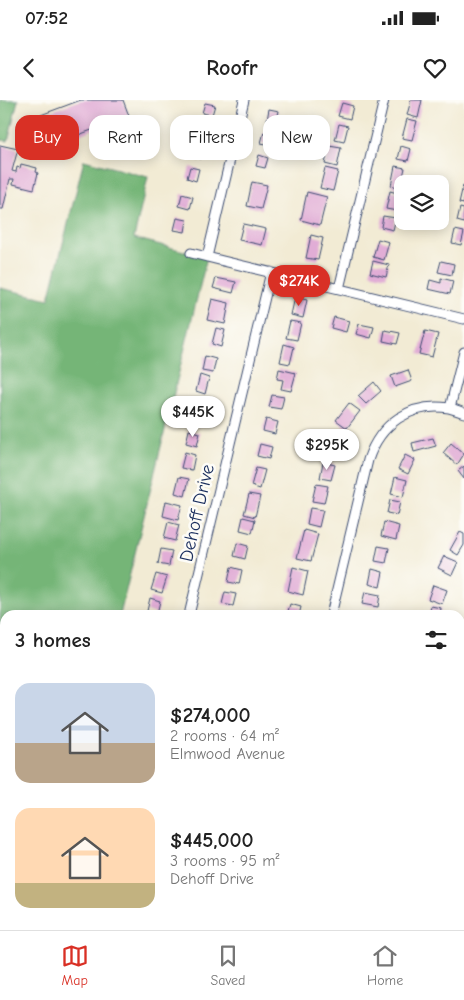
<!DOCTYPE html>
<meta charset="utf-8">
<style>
:root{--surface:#fff;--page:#f6f6f6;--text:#222;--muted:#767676;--line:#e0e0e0;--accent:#d93025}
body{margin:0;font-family:"Comic Neue",sans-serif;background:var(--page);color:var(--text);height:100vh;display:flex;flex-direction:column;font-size:19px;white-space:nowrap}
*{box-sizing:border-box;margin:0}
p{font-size:16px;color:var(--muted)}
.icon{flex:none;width:28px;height:28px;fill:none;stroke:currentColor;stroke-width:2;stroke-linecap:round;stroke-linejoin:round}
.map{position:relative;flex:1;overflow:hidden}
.panel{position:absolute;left:0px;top:510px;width:465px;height:320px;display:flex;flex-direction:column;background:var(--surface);border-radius:15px 15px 0 0;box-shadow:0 2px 12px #0003}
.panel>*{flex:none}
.hud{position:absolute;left:15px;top:15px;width:435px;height:45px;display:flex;gap:10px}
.fabs{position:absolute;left:394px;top:75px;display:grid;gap:10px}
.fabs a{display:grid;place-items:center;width:55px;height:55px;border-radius:10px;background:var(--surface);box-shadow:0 2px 12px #0003;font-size:25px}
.price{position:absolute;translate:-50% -42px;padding:0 11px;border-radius:18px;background:#fff;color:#222;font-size:16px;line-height:32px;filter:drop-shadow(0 1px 2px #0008)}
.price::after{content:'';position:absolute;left:50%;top:30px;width:15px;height:11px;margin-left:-8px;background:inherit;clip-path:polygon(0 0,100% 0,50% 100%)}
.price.active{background:var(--accent);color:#fff}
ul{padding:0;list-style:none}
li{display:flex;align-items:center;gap:15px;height:125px;padding:0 15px}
li span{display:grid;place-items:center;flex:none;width:140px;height:100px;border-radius:15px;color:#555}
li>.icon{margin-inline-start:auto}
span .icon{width:60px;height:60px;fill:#fffc;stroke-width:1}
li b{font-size:21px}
h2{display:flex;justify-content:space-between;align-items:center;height:60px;padding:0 15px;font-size:21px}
.chip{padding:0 18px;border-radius:15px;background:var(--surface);box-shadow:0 2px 12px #0003;font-size:18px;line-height:45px}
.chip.active{background:var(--accent);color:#fff}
.status{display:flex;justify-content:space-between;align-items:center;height:35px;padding:0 25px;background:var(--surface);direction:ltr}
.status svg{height:14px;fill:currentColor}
header{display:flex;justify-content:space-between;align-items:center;height:65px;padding:0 15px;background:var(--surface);font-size:22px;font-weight:800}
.menu{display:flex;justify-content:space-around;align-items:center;height:70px;border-top:1px solid var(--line);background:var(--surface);font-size:14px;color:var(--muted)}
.menu a{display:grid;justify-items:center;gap:2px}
.menu .active{color:var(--accent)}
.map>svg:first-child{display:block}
</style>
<div class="status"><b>07:52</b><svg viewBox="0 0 49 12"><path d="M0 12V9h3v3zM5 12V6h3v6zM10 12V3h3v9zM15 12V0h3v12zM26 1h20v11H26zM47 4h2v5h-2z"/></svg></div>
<header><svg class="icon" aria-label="back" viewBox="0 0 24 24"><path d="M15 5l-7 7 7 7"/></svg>Roofr<svg class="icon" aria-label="heart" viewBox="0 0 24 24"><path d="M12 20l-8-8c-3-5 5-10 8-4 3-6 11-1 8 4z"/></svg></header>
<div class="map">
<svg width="464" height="830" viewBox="0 0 464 830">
<rect width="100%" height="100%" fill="#fdfcf7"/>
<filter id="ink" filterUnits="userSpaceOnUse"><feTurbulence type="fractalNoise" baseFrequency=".02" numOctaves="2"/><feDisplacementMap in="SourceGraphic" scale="10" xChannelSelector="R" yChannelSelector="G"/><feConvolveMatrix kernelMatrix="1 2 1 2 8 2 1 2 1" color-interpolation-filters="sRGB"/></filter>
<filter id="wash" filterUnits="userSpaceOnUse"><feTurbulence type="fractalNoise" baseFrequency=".0096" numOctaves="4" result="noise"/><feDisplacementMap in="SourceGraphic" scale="20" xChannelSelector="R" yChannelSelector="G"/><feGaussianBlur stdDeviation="1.12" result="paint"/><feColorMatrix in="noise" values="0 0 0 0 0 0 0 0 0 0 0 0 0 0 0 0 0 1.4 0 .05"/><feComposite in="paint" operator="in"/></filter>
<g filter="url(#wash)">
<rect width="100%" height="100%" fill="#f2ebd4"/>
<path fill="#74b577" stroke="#48726a" d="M0 0H18L8 41 0 40Z
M84 60 148 77 134 138 207 157 120 515H5V692L0 691V188L49 199Z"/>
<g id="blocks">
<path fill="#e1add6" d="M81 0H123L129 16 49 46 38 16Z
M411 0H422L418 18 407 15Z
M205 3 215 5 212 15 202 13Z
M342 3 353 6 350 19 338 16Z
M269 9 279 11 276 23 267 20Z
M407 19 417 21 412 40 402 38Z
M198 23 212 27 209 40 195 37Z
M339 24 348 26 344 42 335 40Z
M264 32 273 34 271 45 261 43Z
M191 44 204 48 201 59 188 56Z
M0 45 18 49 12 71 16 72 17 67 20 68 21 64 37 68 36 72 38 73 34 89 13 84 14 79H10L3 109H0Z
M329 46 341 48 337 67 325 64Z
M401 46 411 49 408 61 398 59Z
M259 55 268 58 265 68 256 66Z
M395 66 405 68 400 89 391 86Z
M190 67 199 69 196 81 187 78Z
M325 68 338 71 333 91 320 88Z
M252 82 267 85 261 109 247 106Z
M463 86H464V104L459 103Z
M390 91 401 94 397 111 386 109Z
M307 92 327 97 320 125 301 120Z
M182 94 193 97 190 109 179 106Z
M460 108 464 109V123L457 121Z
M383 116 396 118 393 130 381 127Z
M177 118 187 120 185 132 174 130Z
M243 124 266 129 262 145 239 140Z
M455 130 464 132 461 145 452 143Z
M311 135 323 138 318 160 306 158Z
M378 139 389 142 384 160 373 157Z
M373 161 389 165 386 177 370 173Z
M441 161 454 164 452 175 438 172Z
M216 178 236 182 233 193 213 188Z
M441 178 453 181 450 194 428 189 430 180 441 183Z
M295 197 307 200 303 218 291 215Z
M212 199 229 203 225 224 207 220Z
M334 217 349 221 346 232 331 228Z
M290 221 301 223 297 240 286 238Z
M359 224 374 227 371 238 356 234Z
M216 228 225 230 221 247 212 244Z
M385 230 400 233 397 244 383 241Z
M425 231 438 234 432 257 419 254Z
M284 244 294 247 290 264 280 262Z
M205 256 216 259 213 273 202 271Z
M279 269 296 273 291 291 281 289 283 280 277 279Z
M408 270 412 281 395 287 391 276Z
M200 275 209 278 205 294 196 291Z
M374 282 381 291 366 304 358 296Z
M272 295 284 297 281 309 269 307Z
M349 303 360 311 347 328 336 320Z
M194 306 205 309 202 321 191 318Z
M266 319 278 322 275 334 263 331Z
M189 330 200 333 197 346 186 343Z
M326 332 342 336 338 354 322 350Z
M433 338 436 346 414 352 412 343Z
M451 343 464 354 457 365 443 353Z
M260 344 272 347 269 359 257 356Z
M185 352 195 355 192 370 181 368Z
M405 355 415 360 408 374 398 369Z
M323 362 335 365 331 380 320 378Z
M464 366V379L458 371Z
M256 368 265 370 260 389 251 386Z
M179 377 189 379 185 396 175 393Z
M395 377 407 380 403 397 391 394Z
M316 384 328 386 324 403 312 401Z
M249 394 260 396 255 417 244 414Z
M390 400 400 402 397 415 387 413Z
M166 401 182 405 178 420 163 416Z
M310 408 323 410 319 427 307 424Z
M243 417 255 420 252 433 240 430Z
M168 422 179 425 175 441 164 438Z
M384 422 399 426 396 440 381 436Z
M304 430 318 434 311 461 297 458Z
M460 432 464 434V445L458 455 450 450Z
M237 443 248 446 245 459 234 456Z
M378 446 389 448 386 463 375 461Z
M161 449 172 451 169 466 158 464Z
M444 456 458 462 452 475 438 468Z
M231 467 242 470 239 484 228 482Z
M293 467 308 471 303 495 288 491Z
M372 469 383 472 380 487 369 484Z
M156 474 167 477 162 493 151 490Z
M433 485 447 490 442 504 428 499Z
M225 492 236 494 233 506 222 504Z
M365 492 380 495 378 507 362 504Z
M150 498 160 501 157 514 147 511Z
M290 504 301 507 299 515H287Z
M431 506 441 508 440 515H429Z
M460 699 464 703V708L460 711Z
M1 724 5 725V737L0 736Z
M460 776 464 777V794L460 793Z
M150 825H156L162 830H145Z
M373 825H395L394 830H385L372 827Z
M407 826 422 829V830H406Z"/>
</g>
</g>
<g filter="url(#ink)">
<use href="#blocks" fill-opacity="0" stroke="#3b4b70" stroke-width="1"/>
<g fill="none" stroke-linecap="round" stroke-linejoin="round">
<defs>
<path id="minor" d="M191 153 223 161 464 219
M207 157 244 0
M339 189 384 0
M450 308 464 252
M189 515 271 172
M331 515 368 360C380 324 410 302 449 308 454 309 459 311 464 313
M460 563 464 546
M460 745 464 746
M0 768 5 769
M228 825 248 830
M114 830 115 825"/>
</defs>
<use href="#minor" stroke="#3b4b70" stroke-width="11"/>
<use href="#minor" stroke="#fff" stroke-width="9"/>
</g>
</g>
<g text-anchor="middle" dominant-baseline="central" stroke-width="5" stroke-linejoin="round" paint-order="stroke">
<g font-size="19" fill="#1b2f5e" stroke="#fdfcf7">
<text transform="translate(197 413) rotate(-77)">Dehoff Drive</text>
</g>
</g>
</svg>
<div class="fabs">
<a><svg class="icon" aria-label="layers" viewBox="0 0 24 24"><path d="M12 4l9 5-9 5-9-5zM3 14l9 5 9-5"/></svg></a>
</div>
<b class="price active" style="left:299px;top:207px">$274K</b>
<b class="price" style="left:193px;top:338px">$445K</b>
<b class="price" style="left:327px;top:371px">$295K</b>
<div class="hud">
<a class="chip active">Buy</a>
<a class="chip">Rent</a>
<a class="chip">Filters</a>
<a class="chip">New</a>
</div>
<section class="panel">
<h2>3 homes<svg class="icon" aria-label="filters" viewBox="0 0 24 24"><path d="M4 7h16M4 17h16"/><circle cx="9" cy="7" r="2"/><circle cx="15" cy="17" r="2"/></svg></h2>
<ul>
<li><span style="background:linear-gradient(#c9d6e8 60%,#b9a48a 0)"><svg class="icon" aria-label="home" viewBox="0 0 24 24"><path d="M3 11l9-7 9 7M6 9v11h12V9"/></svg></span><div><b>$274,000</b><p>2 rooms · 64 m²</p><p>Elmwood Avenue</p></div></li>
<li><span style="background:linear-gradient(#ffd9b3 75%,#c2b280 0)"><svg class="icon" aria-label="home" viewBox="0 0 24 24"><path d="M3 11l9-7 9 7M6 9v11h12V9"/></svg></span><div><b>$445,000</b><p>3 rooms · 95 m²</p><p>Dehoff Drive</p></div></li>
</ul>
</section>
</div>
<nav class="menu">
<a class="active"><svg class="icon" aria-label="map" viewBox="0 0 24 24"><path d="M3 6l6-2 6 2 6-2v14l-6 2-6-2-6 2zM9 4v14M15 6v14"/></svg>Map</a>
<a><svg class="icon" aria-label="saved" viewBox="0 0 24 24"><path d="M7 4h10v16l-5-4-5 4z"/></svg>Saved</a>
<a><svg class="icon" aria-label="home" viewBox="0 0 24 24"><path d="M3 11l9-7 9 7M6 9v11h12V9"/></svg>Home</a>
</nav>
